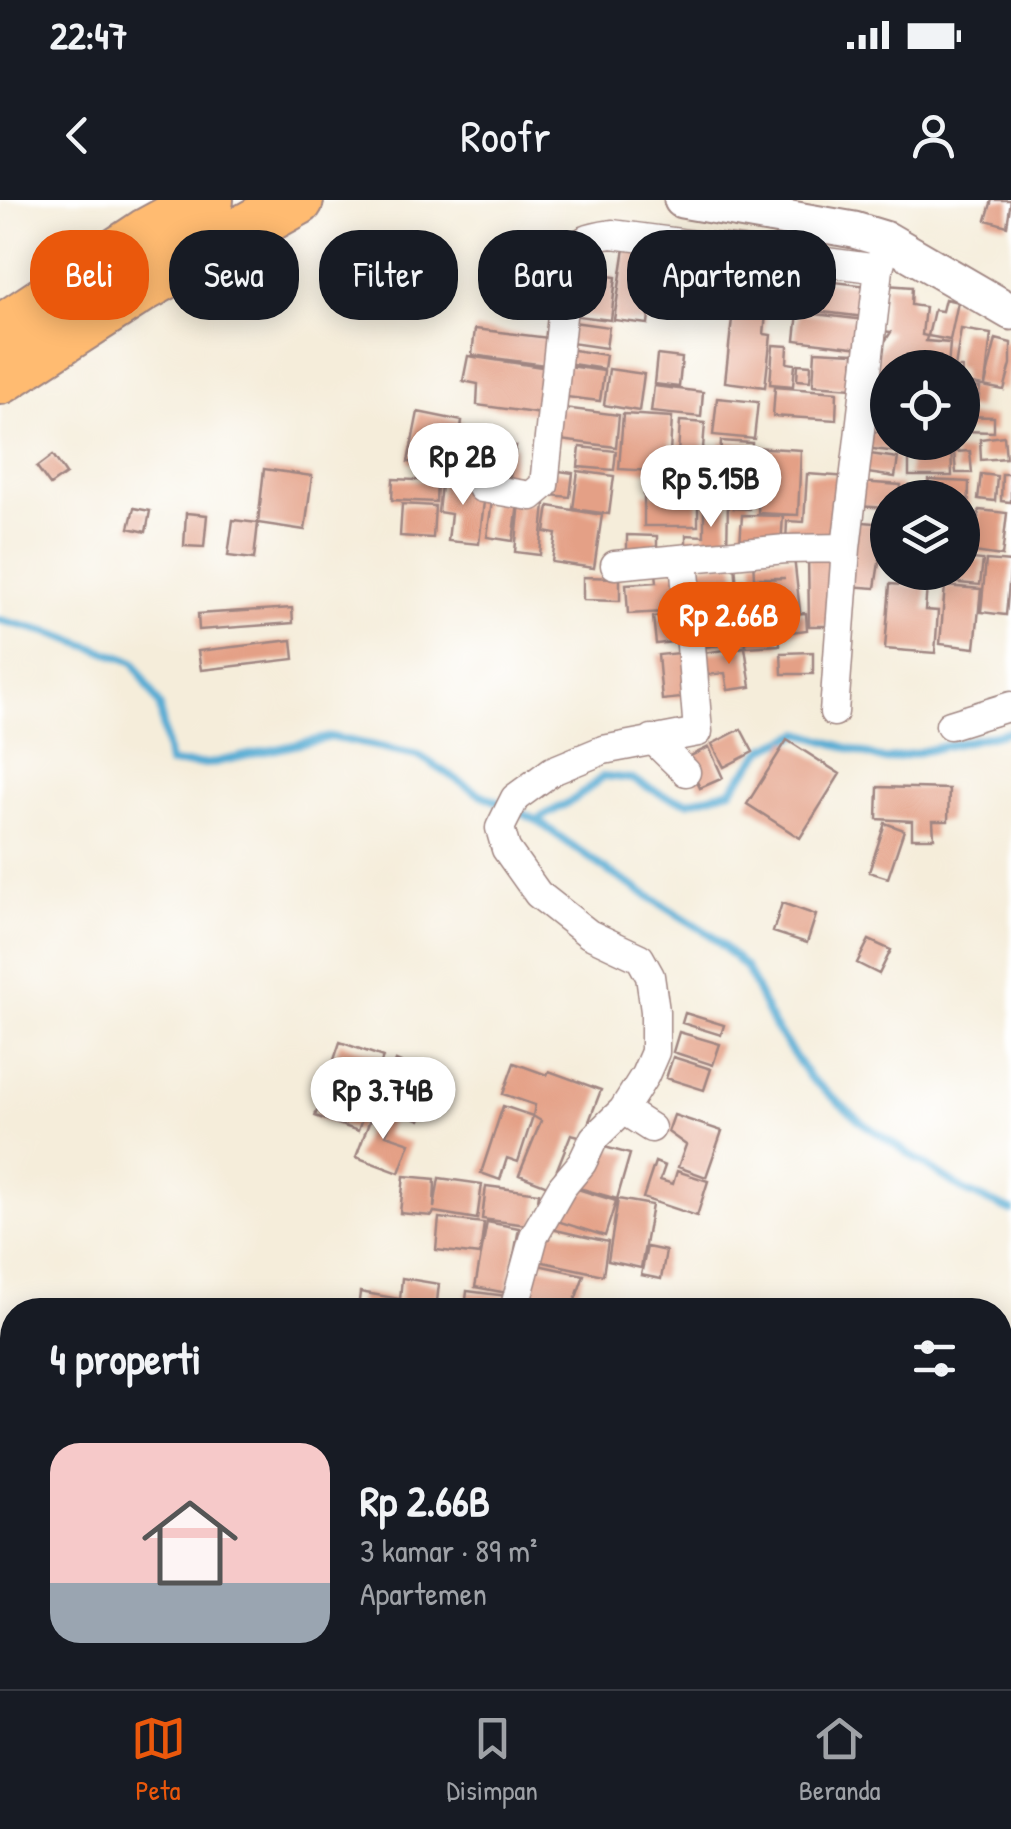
<!DOCTYPE html>
<html lang="id">
<meta charset="utf-8">
<style>
:root{--surface:#171b24;--page:#20242c;--text:#f1f3f6;--muted:#9ea1a6;--line:#363941;--accent:#ea580c}
body{margin:0;font-family:"Patrick Hand",sans-serif;background:var(--page);color:var(--text);height:100vh;display:flex;flex-direction:column;font-size:38px;white-space:nowrap}
*{box-sizing:border-box;margin:0}
p{font-size:32px;color:var(--muted)}
.icon{flex:none;width:55px;height:55px;fill:none;stroke:currentColor;stroke-width:2;stroke-linecap:round;stroke-linejoin:round}
.map{position:relative;flex:1;overflow:hidden}
.sheet{position:absolute;left:0px;top:1098px;width:1012px;height:392px;display:flex;flex-direction:column;background:var(--surface);border-radius:40px 40px 0 0;box-shadow:0 5px 25px #0003}
.sheet>*{flex:none}
.banner{position:absolute;left:30px;top:30px;width:952px;height:90px;display:flex;gap:20px}
.controls{position:absolute;left:870px;top:150px;display:grid;gap:20px}
.controls a{display:grid;place-items:center;width:110px;height:110px;border-radius:50%;background:var(--surface);box-shadow:0 5px 25px #0003;font-size:50px}
.price{position:absolute;translate:-50% -85px;padding:0 22px;border-radius:35px;background:#fff;color:#222;font-size:32px;line-height:65px;filter:drop-shadow(0 2px 5px #0008)}
.price::after{content:'';position:absolute;left:50%;top:60px;width:30px;height:22px;margin-left:-15px;background:inherit;clip-path:polygon(0 0,100% 0,50% 100%)}
.price.on{background:var(--accent);color:#fff}
ul{padding:0;list-style:none}
li{display:flex;align-items:center;gap:30px;height:250px;padding:0 50px}
li span{display:grid;place-items:center;flex:none;width:280px;height:200px;border-radius:30px;color:#555}
li>.icon{margin-inline-start:auto}
span .icon{width:120px;height:120px;fill:#fffc;stroke-width:1}
li b{font-size:42px}
h2{display:flex;justify-content:space-between;align-items:center;height:120px;padding:0 50px;font-size:42px}
.pill{padding:0 35px;border-radius:40px;background:var(--surface);box-shadow:0 5px 25px #0003;font-size:35px;line-height:90px}
.pill.on{background:var(--accent);color:#fff}
.status{display:flex;justify-content:space-between;align-items:center;height:70px;padding:0 50px;background:var(--surface);direction:ltr}
.status svg{height:28px;fill:currentColor}
header{display:flex;justify-content:space-between;align-items:center;height:130px;padding:0 50px;background:var(--surface);font-size:45px;font-weight:600}
.menu{display:flex;justify-content:space-around;align-items:center;height:140px;border-top:2px solid var(--line);background:var(--surface);font-size:28px;color:var(--muted)}
.menu a{display:grid;justify-items:center;gap:5px}
.menu .on{color:var(--accent)}
.map>svg:first-child{display:block}
</style>
<div class="status"><b>22:47</b><svg viewBox="0 0 49 12"><path d="M0 12V9h3v3zM5 12V6h3v6zM10 12V3h3v9zM15 12V0h3v12zM26 1h20v11H26zM47 4h2v5h-2z"/></svg></div>
<header><svg class="icon" aria-label="back" viewBox="0 0 24 24"><path d="M15 5l-7 7 7 7"/></svg>Roofr<svg class="icon" aria-label="person" viewBox="0 0 24 24"><circle cx="12" cy="8" r="4"/><path d="M4 21q1-7 8-7t8 7"/></svg></header>
<div class="map">
<svg width="1011" height="1489" viewBox="0 0 1011 1489">
<rect width="100%" height="100%" fill="#fff"/>
<filter id="ink" filterUnits="userSpaceOnUse"><feTurbulence type="fractalNoise" baseFrequency=".01" numOctaves="2"/><feDisplacementMap in="SourceGraphic" scale="20" xChannelSelector="R" yChannelSelector="G"/><feConvolveMatrix kernelMatrix="1 2 1 2 8 2 1 2 1" color-interpolation-filters="sRGB"/></filter>
<filter id="wash" filterUnits="userSpaceOnUse"><feTurbulence type="fractalNoise" baseFrequency=".0048" numOctaves="4" result="noise"/><feDisplacementMap in="SourceGraphic" scale="40" xChannelSelector="R" yChannelSelector="G"/><feGaussianBlur stdDeviation="2.25" result="paint"/><feColorMatrix in="noise" values="0 0 0 0 0 0 0 0 0 0 0 0 0 0 0 0 0 1.4 0 .05"/><feComposite in="paint" operator="in"/></filter>
<g filter="url(#wash)">
<rect width="100%" height="100%" fill="#f5edda"/>
<g fill="none" stroke-linecap="round" stroke-linejoin="round">
<path stroke="#57acd3" stroke-width="8" d="M0 420 54 434 134 462 160 507 169 564H208L331 537 418 555 476 592 536 620 575 599 604 576 632 579 665 596 688 602 731 590 764 549 801 533 885 560 1011 531
M536 620 608 671 711 735 746 768 774 826 809 877 864 924 965 991 1011 1011"/>
</g>
<g id="blocks">
<path fill="#e4a086" d="M992 0H1011L1007 26 986 20Z
M626 41 656 44 648 124 614 120Z
M738 58 772 62 767 98 734 94Z
M574 72 616 77 611 120 569 115Z
M802 78 868 86 865 117 798 109Z
M886 85 912 87 911 105 925 107 922 135 927 136 926 141 950 143 948 168H888V185L874 183 878 152 891 132 882 131Z
M945 99 958 102 950 140 928 136 934 110 942 111Z
M734 101 767 104 764 134 771 135 765 187 725 182Z
M798 112 865 120 861 148 795 140Z
M566 121 609 127 606 148 564 142Z
M475 129 549 138 545 165 472 155Z
M961 129 991 134 985 185 996 139 1011 143V164L1004 190 962 182V168H955Z
M773 145 788 146 787 163 795 164 793 186 770 184Z
M567 149 606 155 604 169 566 163Z
M815 151 854 153 852 188 813 185Z
M657 155 682 158 679 187 654 184Z
M468 156 548 168 542 214 477 205 478 184 463 181Z
M798 164 811 165 810 181 797 180Z
M561 165 604 171 600 201 558 196Z
M609 169 644 174 639 211 604 205Z
M654 186 703 192 701 217 651 212Z
M962 186 980 188 977 209 962 207Z
M775 187 837 192 836 220 773 216Z
M873 191 888 192V221L872 220Z
M717 198 758 202 754 239 713 235Z
M556 207 619 215 616 247 552 239Z
M418 212 462 221 461 229 490 233 484 272 408 262Z
M623 214 672 217 669 272 619 269Z
M962 216 994 217V232L962 231Z
M680 221 705 223 701 273 677 271Z
M866 231 888 233V242H898V252L864 248Z
M1004 236 1006 258 981 260 980 239Z
M721 241 752 243V247L801 250 798 315 758 313 760 277H751L749 309 733 308 734 298 718 297Z
M493 242 516 246 510 277 487 273Z
M909 242H951L952 276H909Z
M580 247 616 251 614 270 578 267Z
M970 251 972 273H956L954 252Z
M863 253 898 258 895 277 861 272Z
M53 255 66 274 50 285 37 267Z
M264 269 312 276 305 330 258 323Z
M552 270 573 273 570 297 549 295Z
M578 271 614 276 609 314 573 309Z
M807 274 849 277 845 347 786 343 787 321 804 322Z
M981 274 997 276 995 301 978 299Z
M1002 274H1011V302L1001 301Z
M442 276 479 280 485 293 479 344 448 341 451 314 438 312Z
M393 279 437 281 436 302 392 300Z
M929 280 969 282 968 320 962 319V298H928Z
M860 282 901 285 900 298H888V308L857 306Z
M644 294H698V326H644Z
M704 300 728 301 727 353H686V335L704 336Z
M492 301 518 304 513 341 487 337Z
M520 302 545 304 540 355 515 352Z
M402 304 435 306 433 338 400 336Z
M549 306 602 315 594 368 552 362 556 334 545 332Z
M134 308 150 311 146 332 129 328Z
M979 310 1007 313 1002 356 974 352Z
M186 313 207 315 204 347 184 346Z
M742 315 783 316 781 346 740 345Z
M233 320 258 323 254 359 228 356Z
M852 321 885 324 875 388 848 386Z
M627 335 657 336V355H627Z
M808 351H840L830 426H809Z
M794 357 800 411 768 413 769 423H778L780 445 746 447 742 380 785 378H754L753 358Z
M962 358 983 360 980 385 914 379 915 372H962Z
M986 360 1011 362 1006 415 981 412Z
M735 363 738 402 696 406 692 367Z
M682 372 685 411 628 414 626 384 657 382 656 373Z
M583 377 620 378V401L583 400Z
M890 384 927 387 925 410 938 411 935 453 885 449Z
M945 386 981 389 975 448 940 444Z
M292 408 293 423 199 430 198 414Z
M736 412 740 442 704 447 700 417Z
M806 413 807 430 782 433 780 415Z
M686 414 689 440 656 444 653 417Z
M292 440 294 459 201 470 198 451Z
M745 447 751 487 728 490 725 473 706 475 703 453Z
M689 452 692 497 662 500 658 455Z
M813 452V474H782L781 453Z
M741 529 753 552 724 567 712 544Z
M787 540 840 574 800 638 747 604Z
M709 547 723 578 700 588 686 558Z
M878 587 949 589 948 621H933L934 638H912V621L877 619Z
M885 623 904 630 888 678 869 672Z
M782 703 816 715 807 743 773 732Z
M869 740 891 750 879 774 857 763Z
M685 813 724 825 721 835 682 823Z
M679 832 720 844 713 865 673 852Z
M340 842 383 857 358 931 315 916Z
M673 857 711 869 704 890 666 878Z
M396 861 438 879 420 920 379 903Z
M514 863 547 875 549 871 601 890 583 937 571 934 550 987 519 975 541 921 533 916 535 905 503 894Z
M376 904 395 911 386 935 410 943 399 973 356 957Z
M503 906 533 916 518 962 507 958 500 980 481 973Z
M674 915 722 931 706 977 678 967 686 945 668 932Z
M601 946 630 954 617 999 572 986Z
M655 962 665 966 660 980 673 984 677 971 708 981 697 1016 643 998Z
M404 976 435 979 434 1008 439 978 482 984 477 1019 434 1012 432 1016 400 1013Z
M486 986 539 993 535 1026 482 1019Z
M568 986 616 1001 605 1036 557 1021Z
M618 999 652 1005 641 1068 608 1061Z
M439 1018 484 1023 480 1055 436 1050Z
M487 1022 519 1028 507 1093 475 1087Z
M547 1028 608 1042 603 1075 534 1060Z
M647 1047 666 1051 661 1079 641 1075Z
M529 1063 584 1075 573 1106 523 1096Z
M402 1078 439 1084 436 1110H399Z
M467 1091 507 1096 505 1110H465Z
M360 1092 399 1099 397 1110H358Z
M521 1099 565 1106 564 1110H519Z
M60 1478H93L91 1489H58Z
M107 1478H208L205 1489H104Z
M228 1478H257L256 1489H227Z
M268 1478H332L342 1479 340 1489H266Z
M365 1478H385L387 1489H361Z
M390 1478H441L437 1489H402L388 1485Z
M452 1478H486L481 1489H448Z
M491 1478H578L582 1479 576 1489H487Z
M590 1478H669L665 1489H624Z
M719 1478H745L770 1480 769 1489H717Z"/>
</g>
</g>
<g filter="url(#ink)">
<use href="#blocks" fill-opacity="0" stroke="#a08682" stroke-width="2.5"/>
<g fill="none" stroke-linecap="round" stroke-linejoin="round">
<defs>
<path id="minor" d="M482 288 531 296 544 285 568 60C577 39 591 37 612 34L879 69
M615 365 786 349 846 348
M834 512 846 348 879 69 884 51
M950 525 1011 506
M652 539 686 572
M623 910 651 928
M514 1110 534 1036 562 987 582 963 594 938 623 910 645 875 655 852V811L650 776 640 758 589 734 538 694 506 649 500 628 515 598 552 571 603 550 698 532 684 359
M222 1489 223 1478
M355 1489 359 1478
M672 1489 676 1478"/>
<path id="tertiary" d="M682 0 854 30 887 40 1011 112"/>
<path id="motorway" d="M0 131 146 34 208 0
M0 179 142 87 298 0"/>
</defs>
<use href="#minor" stroke="#a08682" stroke-width="31"/>
<use href="#tertiary" stroke="#a08682" stroke-width="39"/>
<use href="#motorway" stroke="#a08682" stroke-width="54"/>
<use href="#minor" stroke="#fff" stroke-width="28"/>
<use href="#tertiary" stroke="#fff" stroke-width="35"/>
<use href="#motorway" stroke="#ffbb71" stroke-width="50"/>
</g>
</g>
</svg>
<div class="controls">
<a><svg class="icon" aria-label="locate" viewBox="0 0 24 24"><circle cx="12" cy="12" r="6"/><path d="M12 2v4M12 18v4M2 12h4M18 12h4"/></svg></a>
<a><svg class="icon" aria-label="layers" viewBox="0 0 24 24"><path d="M12 4l9 5-9 5-9-5zM3 14l9 5 9-5"/></svg></a>
</div>
<b class="price" style="left:463px;top:308px">Rp 2B</b>
<b class="price" style="left:711px;top:330px">Rp 5.15B</b>
<b class="price on" style="left:729px;top:467px">Rp 2.66B</b>
<b class="price" style="left:383px;top:942px">Rp 3.74B</b>
<div class="banner">
<a class="pill on">Beli</a>
<a class="pill">Sewa</a>
<a class="pill">Filter</a>
<a class="pill">Baru</a>
<a class="pill">Apartemen</a>
</div>
<section class="sheet">
<h2>4 properti<svg class="icon" aria-label="filters" viewBox="0 0 24 24"><path d="M4 7h16M4 17h16"/><circle cx="9" cy="7" r="2"/><circle cx="15" cy="17" r="2"/></svg></h2>
<ul>
<li><span style="background:linear-gradient(#f6c9c9 70%,#9aa5b1 0)"><svg class="icon" aria-label="home" viewBox="0 0 24 24"><path d="M3 11l9-7 9 7M6 9v11h12V9"/></svg></span><div><b>Rp 2.66B</b><p>3 kamar · 89 m²</p><p>Apartemen</p></div></li>
</ul>
</section>
</div>
<nav class="menu">
<a class="on"><svg class="icon" aria-label="map" viewBox="0 0 24 24"><path d="M3 6l6-2 6 2 6-2v14l-6 2-6-2-6 2zM9 4v14M15 6v14"/></svg>Peta</a>
<a><svg class="icon" aria-label="saved" viewBox="0 0 24 24"><path d="M7 4h10v16l-5-4-5 4z"/></svg>Disimpan</a>
<a><svg class="icon" aria-label="home" viewBox="0 0 24 24"><path d="M3 11l9-7 9 7M6 9v11h12V9"/></svg>Beranda</a>
</nav>
